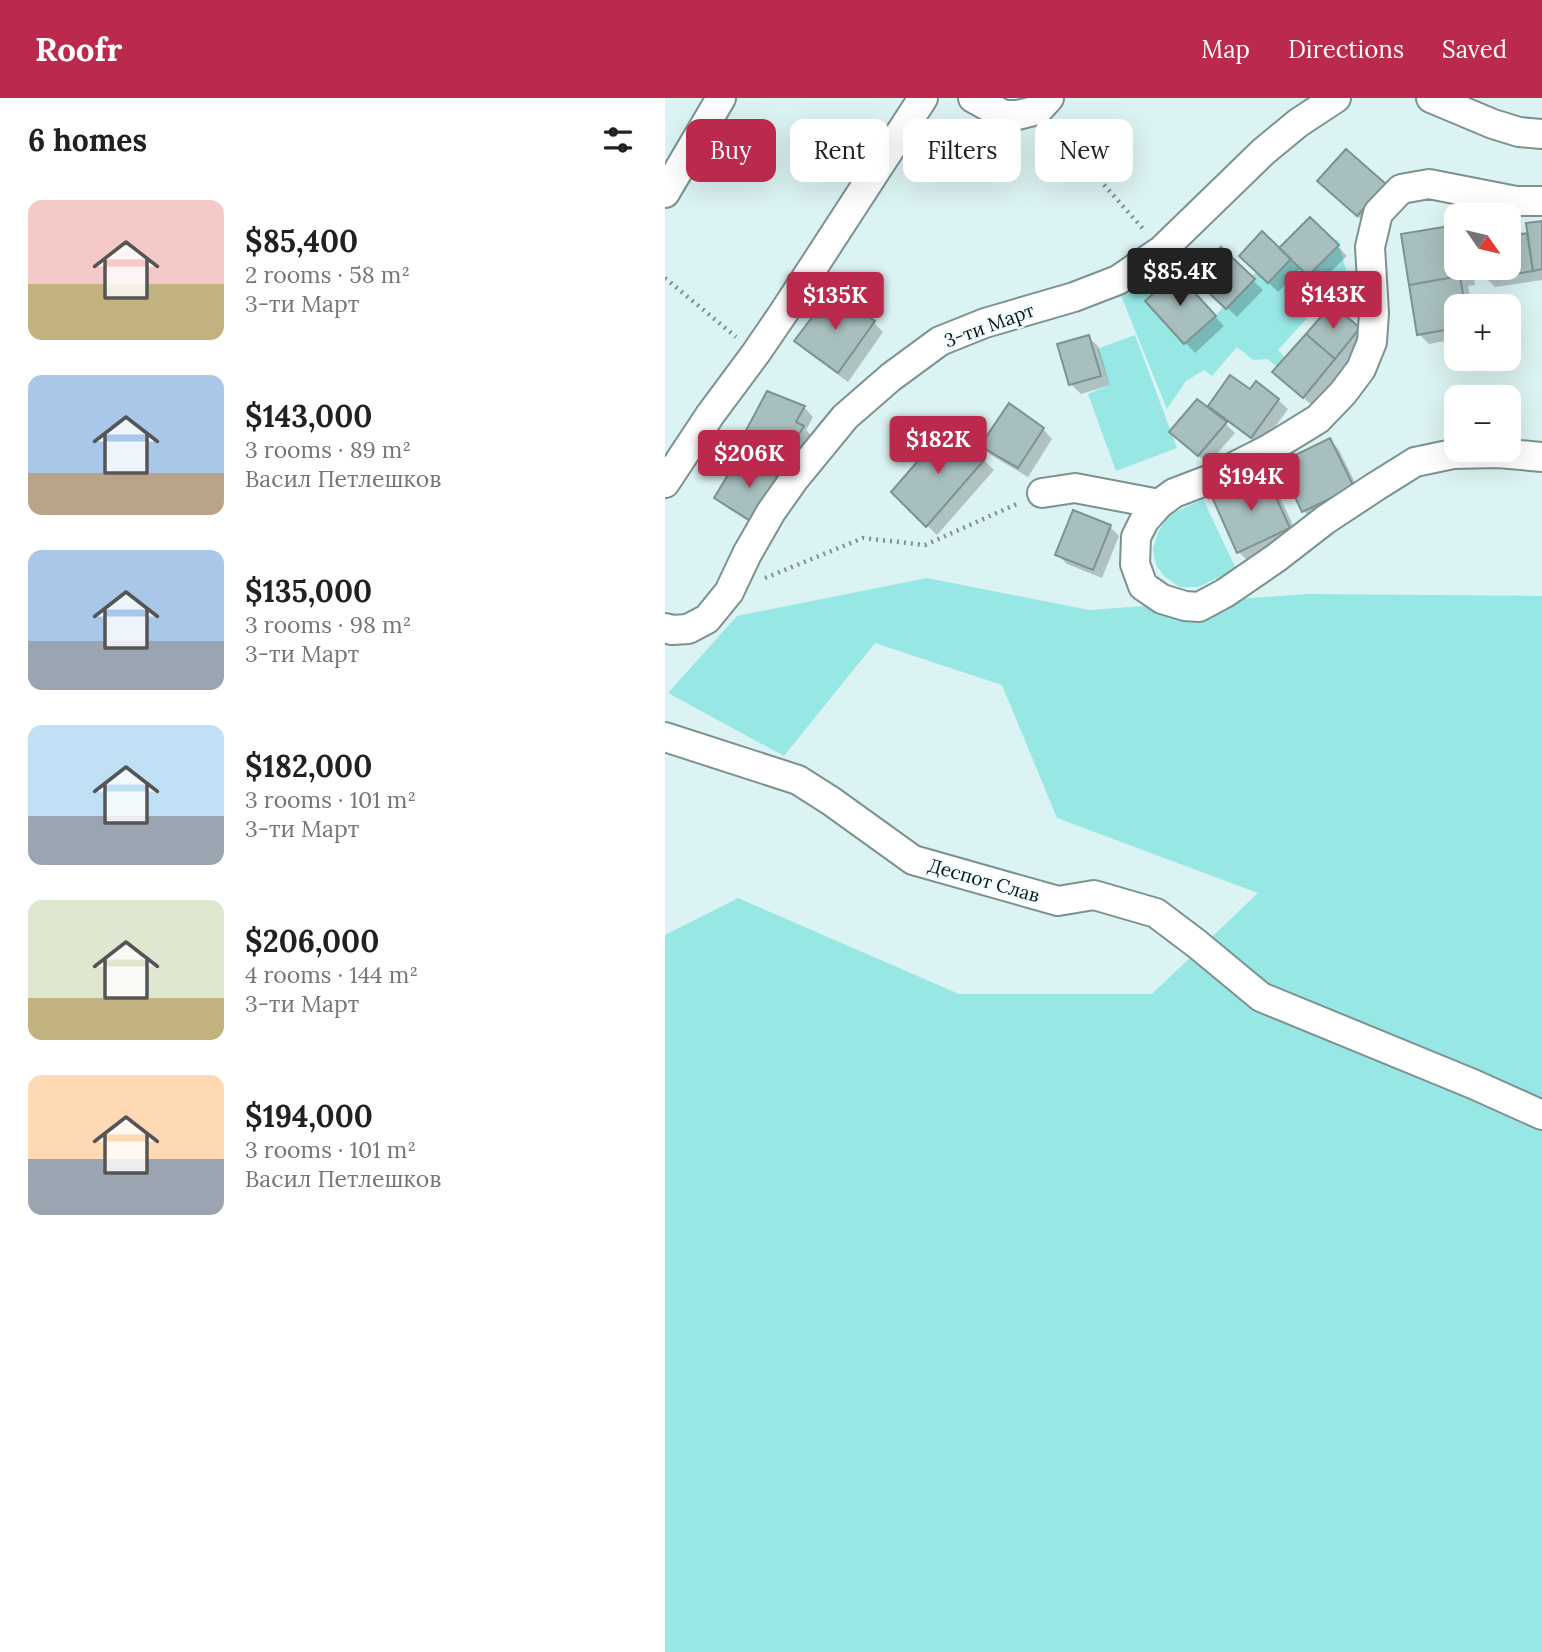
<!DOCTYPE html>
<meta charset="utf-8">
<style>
:root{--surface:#fff;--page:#f2f2f2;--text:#202124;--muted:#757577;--accent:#bb2a4c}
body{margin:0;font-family:Lora,serif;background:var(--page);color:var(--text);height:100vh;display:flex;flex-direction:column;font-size:26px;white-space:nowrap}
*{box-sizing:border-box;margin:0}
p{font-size:23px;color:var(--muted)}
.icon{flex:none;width:38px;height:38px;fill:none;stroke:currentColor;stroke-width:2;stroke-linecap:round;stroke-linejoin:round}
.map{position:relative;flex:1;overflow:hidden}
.side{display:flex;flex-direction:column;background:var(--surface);width:665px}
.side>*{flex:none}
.top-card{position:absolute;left:21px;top:21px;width:665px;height:63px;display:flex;gap:14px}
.needle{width:46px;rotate:124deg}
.controls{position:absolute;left:779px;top:105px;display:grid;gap:14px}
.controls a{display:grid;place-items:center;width:77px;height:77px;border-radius:14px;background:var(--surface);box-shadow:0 7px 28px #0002;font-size:35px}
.price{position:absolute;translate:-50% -60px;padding:0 16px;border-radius:7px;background:var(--accent);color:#fff;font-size:23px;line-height:46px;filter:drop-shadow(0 2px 4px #0008)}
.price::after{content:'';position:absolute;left:50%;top:42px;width:21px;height:16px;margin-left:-10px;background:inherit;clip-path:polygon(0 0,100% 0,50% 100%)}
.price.active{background:#222;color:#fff}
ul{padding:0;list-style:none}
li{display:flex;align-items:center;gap:21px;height:175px;padding:0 28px}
li span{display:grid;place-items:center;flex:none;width:196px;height:140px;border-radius:14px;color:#555}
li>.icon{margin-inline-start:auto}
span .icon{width:84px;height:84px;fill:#fffc;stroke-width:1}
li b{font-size:30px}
h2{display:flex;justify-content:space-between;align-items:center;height:84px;padding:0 28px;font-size:30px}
.tag{padding:0 24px;border-radius:14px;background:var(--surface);box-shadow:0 7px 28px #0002;font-size:24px;line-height:63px}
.tag.active{background:var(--accent);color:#fff}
header{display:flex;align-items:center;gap:42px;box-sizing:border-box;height:98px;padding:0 35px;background:var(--accent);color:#fff}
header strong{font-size:33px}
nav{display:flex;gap:38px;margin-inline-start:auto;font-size:24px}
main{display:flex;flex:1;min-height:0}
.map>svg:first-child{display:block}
</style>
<header>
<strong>Roofr</strong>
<nav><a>Map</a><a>Directions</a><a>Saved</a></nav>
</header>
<main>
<section class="side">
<h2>6 homes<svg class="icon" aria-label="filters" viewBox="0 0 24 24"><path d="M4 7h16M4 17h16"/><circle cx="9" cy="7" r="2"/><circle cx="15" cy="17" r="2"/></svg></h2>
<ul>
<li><span style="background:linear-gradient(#f6c9c9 60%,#c2b280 0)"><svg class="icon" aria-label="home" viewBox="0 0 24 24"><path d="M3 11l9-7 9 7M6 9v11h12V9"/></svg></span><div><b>$85,400</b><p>2 rooms · 58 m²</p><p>3-ти Март</p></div></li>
<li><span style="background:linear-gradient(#a9c7e8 70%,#b9a48a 0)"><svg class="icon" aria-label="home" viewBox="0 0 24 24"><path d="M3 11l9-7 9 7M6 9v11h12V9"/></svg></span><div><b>$143,000</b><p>3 rooms · 89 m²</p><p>Васил Петлешков</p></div></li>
<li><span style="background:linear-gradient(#a9c7e8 65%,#9aa5b1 0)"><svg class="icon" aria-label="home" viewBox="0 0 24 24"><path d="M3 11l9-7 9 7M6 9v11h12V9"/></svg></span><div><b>$135,000</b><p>3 rooms · 98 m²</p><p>3-ти Март</p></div></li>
<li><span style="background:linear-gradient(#bfe0f5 65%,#9aa5b1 0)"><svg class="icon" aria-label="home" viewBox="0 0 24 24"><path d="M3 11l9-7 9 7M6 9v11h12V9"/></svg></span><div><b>$182,000</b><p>3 rooms · 101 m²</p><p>3-ти Март</p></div></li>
<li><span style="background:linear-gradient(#dfe7d0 70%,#c2b280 0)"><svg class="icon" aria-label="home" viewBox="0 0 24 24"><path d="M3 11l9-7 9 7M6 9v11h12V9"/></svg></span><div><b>$206,000</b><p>4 rooms · 144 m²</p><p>3-ти Март</p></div></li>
<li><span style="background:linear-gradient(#ffd9b3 60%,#9aa5b1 0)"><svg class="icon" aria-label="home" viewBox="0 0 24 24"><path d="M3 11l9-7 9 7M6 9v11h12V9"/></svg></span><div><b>$194,000</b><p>3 rooms · 101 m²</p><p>Васил Петлешков</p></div></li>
</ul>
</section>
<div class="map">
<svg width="877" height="1554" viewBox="0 0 877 1554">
<rect width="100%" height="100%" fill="#dbf3f2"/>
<path fill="#97e7e5" d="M673 141 682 176 613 252 632 272 626 282 603 261 588 262 572 249 547 278 539 272 521 283 502 311 450 183H482L526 237 551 217 602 162 632 145 653 156Z
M470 237 512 350 451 373 423 296 445 287 432 251Z
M538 401 571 471 533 489H515L500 479 491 467 488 451 493 434 504 417Z
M262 480 424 512 642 496 877 498V1554H0V837L73 800 294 896H487L593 795 392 720 337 587 210 545 119 658 3 595 72 518Z"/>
<path fill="#0003" d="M719 88 729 97 702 127 664 92Z
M645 121 682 158 653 186 637 169 613 194 576 158 614 152Z
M877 124V182L830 189 821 180 819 170H844V140L864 137Z
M791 129V170H807L810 187 803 188 807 208H791V241L764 246 754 236Z
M556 152 598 192 572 219 530 180Z
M521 187 559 228 530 255 483 203Z
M667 208 704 241 648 308 619 283Z
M208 224 218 234 183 284 141 253 131 243Z
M423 239 433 248 445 287 416 296 406 286Z
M613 302 623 311 596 348 558 320 557 322 570 335 543 366 516 343 557 320 545 307Z
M139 309 148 319 141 332 148 339 130 367 88 349 79 340Z
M284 329 329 372 272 437 228 394Z
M378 331 387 341 363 379 326 357 317 348Z
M665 342 674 352 697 399 648 423 639 413Z
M75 359 102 435 61 409 52 399Z
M600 377 609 386 634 440 583 463 574 454Z
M445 429 454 438 437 480 402 466 392 456Z"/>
<path fill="#a7bfbe" stroke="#7c9392" stroke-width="2" d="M681 51 721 86 692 118 652 83Z
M645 119 674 147 643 178 614 150Z
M877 123V171L868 173 861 125Z
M791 127V170H800L801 177 744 187 736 136Z
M597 133 626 161 603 185 574 158Z
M862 135 868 173 819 181 817 170H844V138Z
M556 149 590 181 561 211 528 180Z
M512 175 551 218 519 246 480 203Z
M795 178 800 208H791V230L752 237 744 187Z
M167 193 210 223 173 275 129 243Z
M667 206 695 230 670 261 641 236Z
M641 236 670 261 638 300 607 274Z
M424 237 436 278 404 287 392 246Z
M565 277 585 291 591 283 614 301 586 340 543 308Z
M102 293 140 308 131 324 139 328 120 359 77 340Z
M532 301 562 324 533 358 504 334Z
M344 305 379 330 353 370 315 348Z
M284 327 320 361 261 429 226 394Z
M665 340 689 389 637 414 614 365Z
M75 357 118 382 92 427 49 400Z
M600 375 625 430 572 455 547 399Z
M408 412 446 427 428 472 390 457Z"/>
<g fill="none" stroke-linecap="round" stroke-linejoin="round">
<defs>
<path id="minor" d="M308 0 339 17H353L373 12 384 0
M766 0 828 26 854 34 877 36
M0 95 56 0
M877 103H851L764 86 736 91 713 115 705 149 709 215 707 244 696 271 678 295 653 321 604 351 543 382 509 395 494 406 479 423 471 439 470 466 478 488 497 501 520 508 534 509 560 495 611 460 660 422 710 389 750 364 788 356 833 355 877 359
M0 385 45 317 91 255 119 214 258 0
M377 395 410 390 494 406
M0 530 7 532 23 531 42 521 64 494 82 456 106 414 130 380 180 319 226 279 275 243 320 225 409 199 453 182 497 152 598 54 633 25 671 0
M0 639 133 682 166 703 248 762 393 803 429 797 491 815 532 846 596 899 808 986 877 1017"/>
</defs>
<use href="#minor" stroke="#7b9291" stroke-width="32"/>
<path stroke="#7f9090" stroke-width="4.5" stroke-dasharray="2 5" stroke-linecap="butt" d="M388 29 480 133
M0 180 71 239
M100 480 198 440 260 447 354 405"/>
<use href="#minor" stroke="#fff" stroke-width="28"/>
</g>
<g text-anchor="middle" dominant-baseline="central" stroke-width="5" stroke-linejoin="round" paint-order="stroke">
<g font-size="19" fill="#0e1717" stroke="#f0fefe">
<text transform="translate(324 227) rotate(-20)">3-ти Март</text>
<text transform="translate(319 782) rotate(16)">Деспот Слав</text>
</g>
</g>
</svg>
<div class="controls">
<a><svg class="needle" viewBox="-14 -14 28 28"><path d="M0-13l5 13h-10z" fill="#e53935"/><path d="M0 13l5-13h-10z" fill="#757577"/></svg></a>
<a>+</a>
<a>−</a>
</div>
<b class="price active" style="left:515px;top:210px">$85.4K</b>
<b class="price" style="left:668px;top:233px">$143K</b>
<b class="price" style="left:170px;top:234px">$135K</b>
<b class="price" style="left:273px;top:378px">$182K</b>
<b class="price" style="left:84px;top:392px">$206K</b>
<b class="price" style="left:586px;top:415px">$194K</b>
<div class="top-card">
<a class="tag active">Buy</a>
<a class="tag">Rent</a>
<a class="tag">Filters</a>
<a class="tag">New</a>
</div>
</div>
</main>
